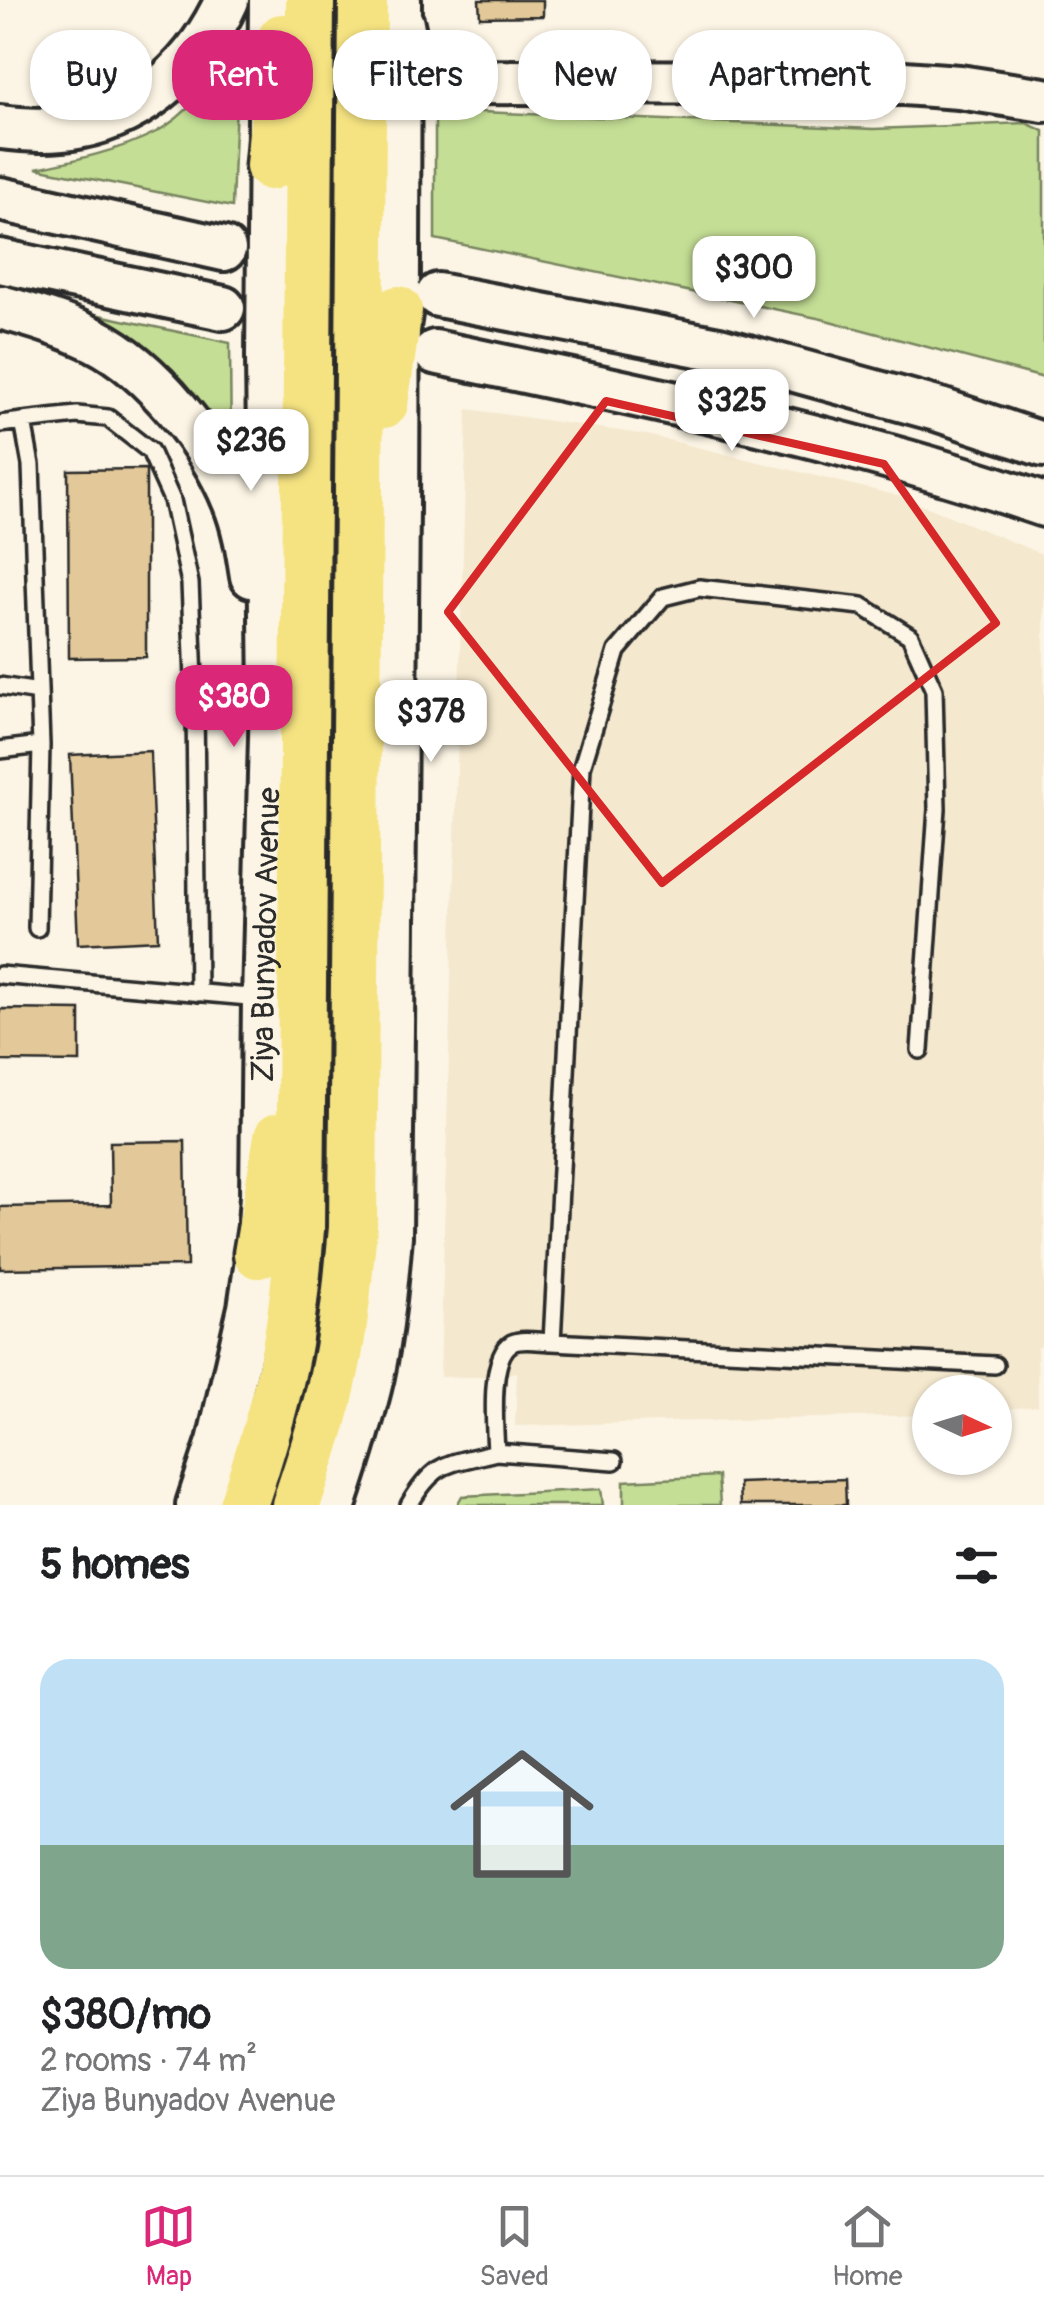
<!DOCTYPE html>
<meta charset="utf-8">
<style>
:root{--surface:#fff;--page:#f6f6f6;--text:#202124;--muted:#757577;--line:#e0e0e0;--accent:#db2777}
body{margin:0;font-family:Pangolin,sans-serif;background:var(--page);color:var(--text);height:100vh;display:flex;flex-direction:column;font-size:38px;white-space:nowrap}
*{box-sizing:border-box;margin:0}
p{font-size:32px;color:var(--muted)}
.icon{flex:none;width:55px;height:55px;fill:none;stroke:currentColor;stroke-width:2;stroke-linecap:round;stroke-linejoin:round}
.map{position:relative;height:1505px;overflow:hidden}
.sheet{display:flex;flex-direction:column;background:var(--surface);flex:1}
.sheet>*{flex:none}
.guide{position:absolute;left:30px;top:30px;width:985px;height:90px;display:flex;gap:20px}
.needle{width:65px;rotate:94deg}
.fabs{position:absolute;left:912px;top:1375px;display:grid;gap:20px}
.fabs a{display:grid;place-items:center;width:100px;height:100px;border-radius:50%;background:var(--surface);box-shadow:0 2px 8px #0004;font-size:50px}
.price{position:absolute;translate:-50% -85px;padding:0 22px;border-radius:20px;background:#fff;color:#222;font-size:32px;line-height:65px;filter:drop-shadow(0 2px 5px #0008)}
.price::after{content:'';position:absolute;left:50%;top:60px;width:30px;height:22px;margin-left:-15px;background:inherit;clip-path:polygon(0 0,100% 0,50% 100%)}
.price.current{background:var(--accent);color:#fff}
ul{padding:0;list-style:none}
li{display:grid;align-content:center;gap:20px;height:530px;padding:0 40px}
li span{display:grid;place-items:center;height:310px;border-radius:30px;color:#555}
li>.icon{margin-inline-start:auto}
span .icon{width:180px;height:180px;fill:#fffc;stroke-width:1}
li b{font-size:42px}
h2{display:flex;justify-content:space-between;align-items:center;height:120px;padding:0 40px;font-size:42px}
.chip{padding:0 35px;border-radius:40px;background:var(--surface);box-shadow:0 2px 8px #0004;font-size:35px;line-height:90px}
.chip.current{background:var(--accent);color:#fff}
.dock{display:flex;justify-content:space-around;align-items:center;height:140px;border-top:2px solid var(--line);background:var(--surface);font-size:28px;color:var(--muted)}
.dock a{display:grid;justify-items:center;gap:5px}
.dock .current{color:var(--accent)}
.map>svg:first-child{display:block}
</style>
<div class="map">
<svg width="1044" height="1505" viewBox="0 0 1044 1505">
<rect width="100%" height="100%" fill="#fcf5e5"/>
<filter id="ink" filterUnits="userSpaceOnUse"><feTurbulence type="fractalNoise" baseFrequency=".01" numOctaves="2"/><feDisplacementMap in="SourceGraphic" scale="20" xChannelSelector="R" yChannelSelector="G"/><feConvolveMatrix kernelMatrix="1 2 1 2 8 2 1 2 1" color-interpolation-filters="sRGB"/></filter>
<g filter="url(#ink)">
<path fill="#f4e8ce" d="M467 409 647 435 903 497 1044 555V1346L1037 1347 1038 1406 995 1410V1392H930V1415L515 1426 517 1372 495 1377H440Z"/>
<path fill="#c4de95" stroke="#788460" stroke-width="2.5" d="M238 48 232 207 36 168C76 160 119 151 156 132 189 115 216 77 238 48Z
M435 110 874 129 1026 123 1044 131V378L822 319 435 239Z
M34 301 230 343 231 455Z
M718 1476 720 1505H624V1481Z
M601 1489 603 1505H457L462 1496Z"/>
<path fill="#e3c999" stroke="#2b2b2b" stroke-width="2.5" d="M479 0H543V16L480 17Z
M146 469V657L69 658 68 470Z
M150 751 158 940 78 944 70 755Z
M0 1009 80 1010V1062L0 1061Z
M185 1141 187 1266 0 1269V1207L111 1205 110 1142Z
M845 1479 846 1505H740L739 1483Z"/>
<g fill="none" stroke-linecap="round" stroke-linejoin="round">
<defs>
<path id="service" d="M23 421 77 415 108 418 150 451 172 500 190 583 195 704 198 993
M0 424 23 421 31 465 41 745 37 928
M0 686 39 692
M195 704 268 700
M0 750 41 745
M0 975 260 998
M552 1342 995 1365
M496 1452 614 1461
M409 1505C436 1459 448 1465 496 1452 495 1427 488 1357 512 1343 522 1338 541 1342 552 1342L582 767 617 651 663 597 699 588 862 606 910 636 934 690 937 809 920 1050"/>
<g id="secondary">
<path d="M402 24C408 59 424 72 457 82L904 83 959 87 1044 100"/>
<path d="M0 127C26 130 52 132 78 127 147 114 199 62 227 0"/>
<path d="M0 199 224 249"/>
<path d="M0 261 223 308"/>
<path d="M438 295 719 349 940 410 1044 445"/>
<path d="M0 307C33 316 64 325 95 340 152 369 210 442 234 501 244 525 248 550 252 576"/>
<path d="M435 352C640 396 846 436 1044 505"/>
<path id="s1" d="M198 1505 219 1442 250 1308 258 1254 262 1196 264 999 272 700 268 357 271 0"/>
<path d="M334 1505C348 1463 362 1420 372 1376 382 1330 386 1283 390 1236L397 508 399 0"/>
</g>
<path id="primary" d="M270 166 282 38
M384 404 398 310
M258 1254 278 1137
M243 1505C258 1460 272 1415 282 1369 292 1323 296 1276 300 1229L310 0
M296 1505C309 1465 323 1426 332 1384 344 1333 348 1281 353 1228L363 0"/>
</defs>
<use href="#service" stroke="#2b2b2b" stroke-width="22"/>
<use href="#secondary" stroke="#2b2b2b" stroke-width="50"/>
<use href="#primary" stroke="#2b2b2b" stroke-width="55"/>
<use href="#service" stroke="#fcf5e5" stroke-width="15"/>
<use href="#secondary" stroke="#fcf5e5" stroke-width="42"/>
<use href="#primary" stroke="#f5e382" stroke-width="48"/>
</g>
</g>
<path fill="none" stroke="#d62828" stroke-width="8" stroke-linejoin="round" d="M606 401 884 464 996 623 662 883 448 612Z"/>
<g text-anchor="middle" dominant-baseline="central" stroke-width="8" stroke-linejoin="round" paint-order="stroke">
<g font-size="32" fill="#2b2b2b" stroke="#fcf5e5">
<text stroke="none"><textPath href="#s1" startOffset="578">Ziya Bunyadov Avenue</textPath></text>
</g>
</g>
</svg>
<div class="fabs">
<a><svg class="needle" viewBox="-14 -14 28 28"><path d="M0-13l5 13h-10z" fill="#e53935"/><path d="M0 13l5-13h-10z" fill="#757577"/></svg></a>
</div>
<b class="price" style="left:754px;top:321px">$300</b>
<b class="price" style="left:732px;top:454px">$325</b>
<b class="price" style="left:251px;top:494px">$236</b>
<b class="price current" style="left:234px;top:750px">$380</b>
<b class="price" style="left:431px;top:765px">$378</b>
<div class="guide">
<a class="chip">Buy</a>
<a class="chip current">Rent</a>
<a class="chip">Filters</a>
<a class="chip">New</a>
<a class="chip">Apartment</a>
</div>
</div>
<section class="sheet">
<h2>5 homes<svg class="icon" aria-label="filters" viewBox="0 0 24 24"><path d="M4 7h16M4 17h16"/><circle cx="9" cy="7" r="2"/><circle cx="15" cy="17" r="2"/></svg></h2>
<ul>
<li><span style="background:linear-gradient(#bfe0f5 60%,#7fa58c 0)"><svg class="icon" aria-label="home" viewBox="0 0 24 24"><path d="M3 11l9-7 9 7M6 9v11h12V9"/></svg></span><div><b>$380/mo</b><p>2 rooms · 74 m²</p><p>Ziya Bunyadov Avenue</p></div></li>
</ul>
</section>
<nav class="dock">
<a class="current"><svg class="icon" aria-label="map" viewBox="0 0 24 24"><path d="M3 6l6-2 6 2 6-2v14l-6 2-6-2-6 2zM9 4v14M15 6v14"/></svg>Map</a>
<a><svg class="icon" aria-label="saved" viewBox="0 0 24 24"><path d="M7 4h10v16l-5-4-5 4z"/></svg>Saved</a>
<a><svg class="icon" aria-label="home" viewBox="0 0 24 24"><path d="M3 11l9-7 9 7M6 9v11h12V9"/></svg>Home</a>
</nav>
